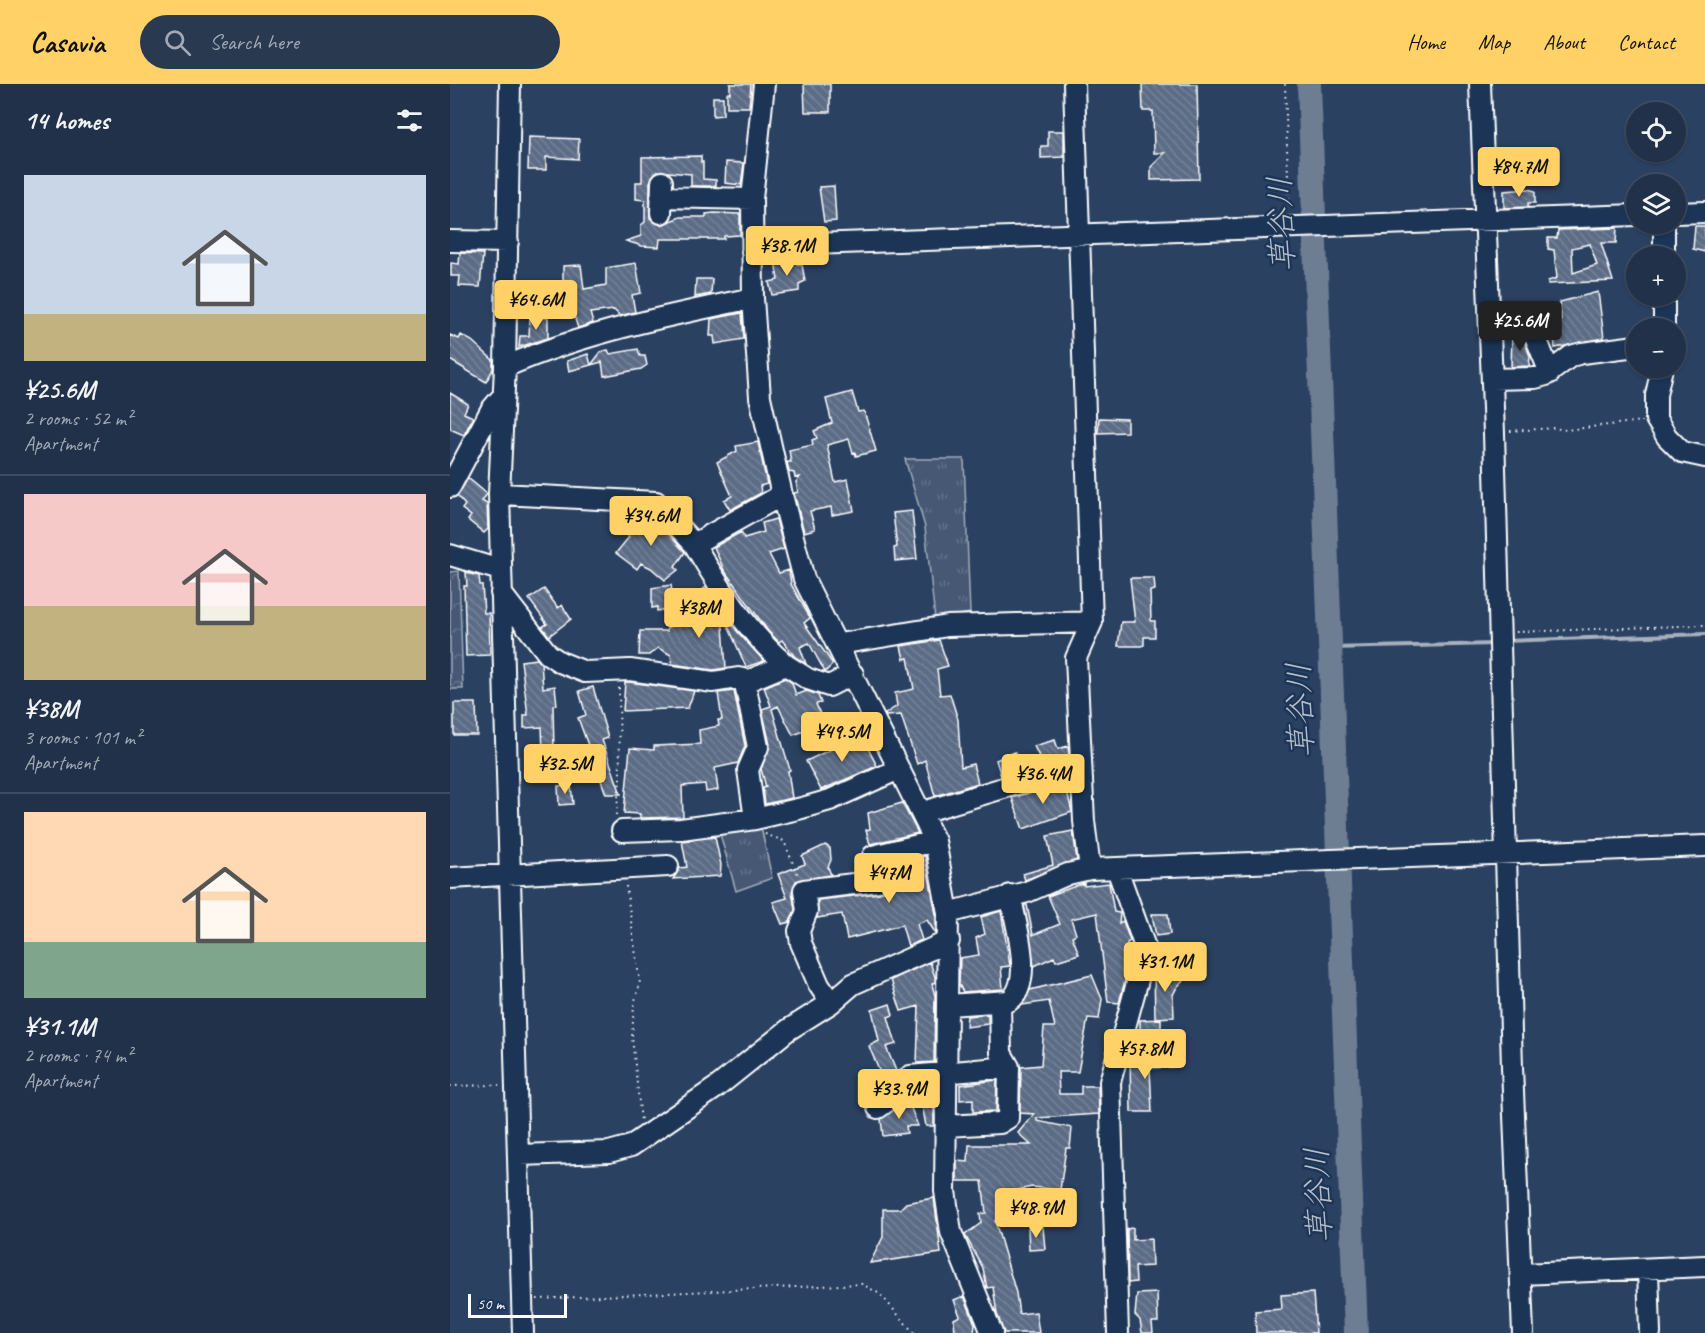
<!DOCTYPE html>
<meta charset="utf-8">
<style>
:root{--surface:#203149;--page:#283950;--text:#f1f3f6;--muted:#a2a9b4;--line:#3d4c61;--accent:#ffd166}
body{margin:0;font-family:Caveat,"Klee One",sans-serif;background:var(--page);color:var(--text);height:100vh;display:flex;flex-direction:column;font-size:22px;white-space:nowrap}
*{box-sizing:border-box;margin:0}
p{font-size:20px;color:var(--muted)}
.icon{flex:none;width:33px;height:33px;fill:none;stroke:currentColor;stroke-width:2;stroke-linecap:round;stroke-linejoin:round}
.map{position:relative;flex:1;overflow:hidden}
.drawer{display:flex;flex-direction:column;background:var(--surface);width:450px}
.drawer>*{flex:none}
.fabs{position:absolute;left:1176px;top:18px;display:grid;gap:12px}
.fabs a{display:grid;place-items:center;width:60px;height:60px;border-radius:50%;background:var(--surface);box-shadow:0 2px 4px #0004,0 0 0 2px var(--line);font-size:30px}
.scale{position:absolute;left:18px;bottom:15px;width:99px;box-sizing:border-box;padding-left:6px;border:3px solid #fff;border-top:0;font-size:16px;line-height:21px;white-space:nowrap;color:#fff;-webkit-text-stroke:4px #1d3557;paint-order:stroke}
.price{position:absolute;translate:-50% -51px;padding:0 14px;border-radius:6px;background:var(--accent);color:#111;font-size:20px;line-height:39px;filter:drop-shadow(0 2px 3px #0008)}
.price::after{content:'';position:absolute;left:50%;top:36px;width:18px;height:14px;margin-left:-9px;background:inherit;clip-path:polygon(0 0,100% 0,50% 100%)}
.price.current{background:#222;color:#fff}
ul{padding:0;list-style:none}
li{display:grid;align-content:center;gap:12px;height:318px;padding:0 24px}
li+li{border-top:2px solid var(--line)}
li span{display:grid;place-items:center;height:186px;border-radius:0px;color:#555}
li>.icon{margin-inline-start:auto}
span .icon{width:108px;height:108px;fill:#fffc;stroke-width:1}
li b{font-size:26px}
h2{display:flex;justify-content:space-between;align-items:center;height:72px;padding:0 24px;font-size:26px}
header{display:flex;align-items:center;gap:36px;box-sizing:border-box;height:84px;padding:0 30px;background:var(--accent);color:#111}
header strong{font-size:28px}
nav{display:flex;gap:33px;margin-inline-start:auto;font-size:21px}
.search{width:420px;height:54px;background:var(--page);display:flex;align-items:center;gap:15px;box-sizing:border-box;padding:0 21px;border-radius:33px;color:var(--muted);font-size:22px}
main{display:flex;flex:1;min-height:0}
.map>svg:first-child{display:block}
</style>
<header>
<strong>Casavia</strong>
<div class="search"><svg class="icon" aria-label="search" viewBox="0 0 24 24"><circle cx="10" cy="10" r="6"/><path d="M15 15l6 6"/></svg>Search here</div>
<nav><a>Home</a><a>Map</a><a>About</a><a>Contact</a></nav>
</header>
<main>
<section class="drawer">
<h2>14 homes<svg class="icon" aria-label="filters" viewBox="0 0 24 24"><path d="M4 7h16M4 17h16"/><circle cx="9" cy="7" r="2"/><circle cx="15" cy="17" r="2"/></svg></h2>
<ul>
<li><span style="background:linear-gradient(#c9d6e8 75%,#c2b280 0)"><svg class="icon" aria-label="home" viewBox="0 0 24 24"><path d="M3 11l9-7 9 7M6 9v11h12V9"/></svg></span><div><b>¥25.6M</b><p>2 rooms · 52 m²</p><p>Apartment</p></div></li>
<li><span style="background:linear-gradient(#f6c9c9 60%,#c2b280 0)"><svg class="icon" aria-label="home" viewBox="0 0 24 24"><path d="M3 11l9-7 9 7M6 9v11h12V9"/></svg></span><div><b>¥38M</b><p>3 rooms · 101 m²</p><p>Apartment</p></div></li>
<li><span style="background:linear-gradient(#ffd9b3 70%,#7fa58c 0)"><svg class="icon" aria-label="home" viewBox="0 0 24 24"><path d="M3 11l9-7 9 7M6 9v11h12V9"/></svg></span><div><b>¥31.1M</b><p>2 rooms · 74 m²</p><p>Apartment</p></div></li>
</ul>
</section>
<div class="map">
<svg width="1255" height="1249" viewBox="0 0 1255 1249">
<defs>
<pattern id="grass-tufts" width="24" height="20" patternUnits="userSpaceOnUse" patternTransform="scale(1.5)"><rect width="24" height="20" fill="#465975"/><path d="M3 7l-1-3M5 7V3M7 7l1-3M15 17l-1-3M17 17v-4M19 17l1-3" fill="none" stroke="#62728a"/></pattern>
<pattern id="park-crowns" width="20" height="18" patternUnits="userSpaceOnUse" patternTransform="scale(1.5)"><rect width="20" height="18" fill="#465975"/><path d="M2 6a3 3 0 1 1 6 0M12 15a3 3 0 1 1 6 0" fill="none" stroke="#62728a"/></pattern>
<pattern id="building-back-hatch" width="6" height="6" patternUnits="userSpaceOnUse" patternTransform="scale(1.5)"><rect width="6" height="6" fill="#5b6c86"/><path d="M-1 5l2 2M0 0l6 6M5-1l2 2" fill="none" stroke="#748298"/></pattern>
</defs>
<rect width="100%" height="100%" fill="#2a4161"/>
<filter id="ink" filterUnits="userSpaceOnUse"><feTurbulence type="fractalNoise" baseFrequency=".0167" numOctaves="2"/><feDisplacementMap in="SourceGraphic" scale="12" xChannelSelector="R" yChannelSelector="G"/><feConvolveMatrix kernelMatrix="1 2 1 2 8 2 1 2 1" color-interpolation-filters="sRGB"/></filter>
<g filter="url(#ink)">
<path fill="url(#grass-tufts)" stroke="#a2acba" stroke-width="1.5" d="M455 375H514L520 529 485 535 475 443Z
M310 738 322 794 286 807 268 743Z"/>
<path fill="url(#park-crowns)" stroke="#a2acba" stroke-width="1.5" d="M9 487 13 605H0V488Z"/>
<g fill="none" stroke-linecap="round" stroke-linejoin="round">
<path stroke="#a7b1be" stroke-width="4" d="M1055 557 1255 550
M881 564 1045 560"/>
<path stroke="#6d7d92" stroke-width="24" d="M859 0 906 1249"/>
</g>
<path fill="url(#building-back-hatch)" stroke="#fff" stroke-width="1.5" fill-rule="evenodd" d="M280 0H301L299 23H277V9H280Z
M354 0H380V28H355Z
M692 0H747L749 95 701 96V83L715 69H704L703 27H693Z
M263 13H273V31L263 32Z
M598 47H614V73L591 74V62H598Z
M79 53 129 55 128 75 96 73V86H78Z
M251 72V78H253V95L266 96V102H241V90L207 87 200 98V134L211 141 230 133H256V130L264 129 290 130V151L274 152V155H210L209 163 192 162 176 157 191 152V141L195 138V116L186 115V98H192V73Z
M276 78 294 79 291 101 275 99Z
M384 102 386 137 374 138 369 103Z
M1078 105 1085 107V119H1078V123L1054 124V107Z
M1245 142H1255V168L1243 165Z
M1167 144 1166 159H1151L1163 197 1098 200V197L1107 194 1104 166 1098 165V154H1107L1108 146ZM1140 160 1147 181 1123 189 1122 164Z
M10 169 33 170 30 203 9 202 10 192H1V179L9 180Z
M346 174 347 180 352 181 355 197 349 200V207L322 211 319 198 328 196 325 177Z
M186 179 191 209 182 211 185 228 170 232 164 226 140 229 143 239 128 244 122 226 124 225 121 196H113V182L131 181 134 205 156 201V184Z
M246 195H262L261 210 245 213Z
M1148 208 1154 254 1105 264 1103 237H1111L1110 218Z
M292 229 294 255 265 260 264 252H260L261 235Z
M80 233 98 234V254L69 263 70 252H79Z
M0 251 9 255 11 251 22 257 43 276V285L36 298 0 276Z
M1072 251 1080 272 1079 282 1061 283 1062 252Z
M188 265 190 272H195L197 281 191 285 154 292 152 278 141 281 151 268 158 266 160 270Z
M138 270 141 281 119 287 117 277Z
M402 308 408 328 414 327 426 367 406 372 405 368 403 369 399 355 377 361 385 398 398 395 404 427 382 431 381 423 360 427 365 445 354 448 344 409 348 408 346 398 350 393 345 394 344 389 339 388 337 378H341L339 366 363 361 362 356 367 354 364 347 382 339 376 315Z
M0 309 18 320 14 329 23 333 14 351 0 345Z
M649 334 677 335V348L648 349Z
M308 358 317 400 310 402 311 409 280 426 274 416 282 412 267 378 287 367 286 362Z
M18 394 37 410 32 417 37 420 38 445 34 449 18 436 21 432 12 425 15 421 7 412Z
M462 427 467 475 445 477 444 464 447 463 443 429Z
M195 429 200 430 235 468 225 483 228 486 215 496 201 484 191 479 187 485 166 469 179 453 175 448Z
M326 435 334 465 319 470 329 489 339 486 341 500 360 534 354 539 383 580 375 588 359 559 350 563 356 580 345 573 332 556 329 558 318 547 274 486 264 463 291 448 294 454 314 448 312 439Z
M16 489 29 492 30 501H32L34 529H39L40 571 16 572 14 502H17Z
M680 494H704L705 506 700 507 701 537H705V553H694V561L691 562H668L671 538H685Z
M221 501 224 520 220 521 221 525 207 527V523L202 524V504Z
M256 503 287 547 314 577 296 583 272 528 276 584 263 586 222 580 221 571 208 564 199 571H189L190 547H217V543L255 538 238 518Z
M94 505 108 524 112 521 121 535 99 552 92 543 97 540 79 515Z
M489 556 498 582 487 585 490 611 500 610 508 636 511 683 523 680 528 699 485 712 475 676 467 680 451 631 436 632 435 630 447 622 445 609 464 605 458 574 454 575 451 562Z
M87 575 91 579 93 604 105 602 107 621H103L104 668H110L111 690 89 691 88 668H93L92 643 74 644V631H78L71 577Z
M335 594 342 599 346 611 357 607 368 611 371 619 366 620 374 640 343 651 328 622 322 625 340 686 338 687 342 714 315 720 313 704 316 703 311 685 320 661 312 625 321 622 314 603Z
M175 598H179L244 607 238 624 173 627Z
M143 603 158 654 152 656 171 710H156L128 634 136 631 129 607Z
M284 607 295 662 288 679 265 684 268 706 256 708 255 700 232 702 233 733 190 734V730L174 729 180 664 204 666V662L250 660 249 646 269 642 268 636H272L268 609Z
M4 619H26L27 651H4Z
M411 651 427 682 371 706 356 677Z
M605 656 608 665 618 662 619 672 592 679 584 662Z
M565 668 569 682 576 678 578 684 551 692 546 676Z
M619 697 615 699 622 728 573 745 562 714Z
M121 701 123 720 109 721 108 702Z
M452 719 468 749 420 760 416 746 420 745 418 729Z
M623 747 627 776 575 796 573 790 603 781 597 752Z
M265 753 271 781 270 792 223 795 230 784 237 783 232 757Z
M375 761 380 764 381 776 378 783 381 791 346 797 342 807 345 826 340 838 332 840 323 818 337 814 328 790 355 780 352 772Z
M475 772 486 830V850L477 836 467 840 472 856 458 862 452 841 397 855 392 830 367 834 368 816 430 809 439 801 437 781Z
M634 799V802L659 799 664 828 670 829 669 839 673 837 680 857 677 859 680 878 669 919 658 918 647 829 621 835 626 850 622 852 629 870 606 877 604 873 584 882 574 821H577L583 851 610 840 598 812Z
M551 827 560 882 551 883 553 905 513 908 509 900 510 874 529 871 526 854 535 850 531 833Z
M702 830H718L720 850 706 852Z
M480 878 485 893V898L482 900 485 912 484 978 467 979 469 922 451 927 441 896Z
M713 885 735 895 727 903 723 911 724 933 705 934 704 886 712 889Z
M642 891 652 915 649 935 638 934 628 988H608L609 1010H631V1002H648L649 1030 587 1034V1037L622 1044 620 1064H616L610 1106 582 1103 567 1106 572 1134 545 1137 566 1209 569 1230 586 1228 589 1249H554L547 1230 543 1203 537 1204 533 1184 515 1151 531 1139 530 1130 536 1129 532 1097H507V1077L518 1078 519 1061H581L568 1049 584 1030 570 1029 571 983 591 981 594 943H605L599 917 572 921 580 906Z
M440 920 443 931 438 933 446 960 436 963 447 989 435 1001 419 962 429 957 422 926Z
M538 930V940L516 943 517 932Z
M711 935V951H690V936Z
M723 971 724 983 700 984 702 1028H681L680 972Z
M547 996 546 1027 523 1028V1015L510 1016V1001Z
M484 1002V1042H476L469 1003Z
M457 1014 468 1042H456L457 1049 433 1052 431 1035Z
M484 1114 491 1169 420 1179 433 1153V1125H450L456 1119Z
M593 1143 595 1165 579 1166 578 1144Z
M683 1144V1156L701 1155 702 1182 685 1183 686 1198 678 1199 677 1145Z
M707 1209 708 1238H702L703 1249H692L690 1236 685 1231 687 1210Z
M863 1209 866 1249H806L805 1227 832 1225 831 1211Z
M514 1212 525 1240 524 1249H505L504 1235 510 1232 504 1216Z"/>
<g fill="none" stroke-linecap="round" stroke-linejoin="round">
<defs>
<path id="minor" d="M60 0 55 283 49 410 73 1249
M314 0 302 115 303 214 310 313 332 411 354 495 485 757 498 829 495 1107 501 1148 542 1249
M624 0 642 538 626 574 634 737 640 785
M1030 0 1044 349 1062 983 1073 1249
M211 113 302 115
M211 129 212 98
M1226 129 1255 128
M1214 140V172
M0 157 58 158
M302 168 363 160 1186 131
M1214 212V244
M1081 242 1100 289
M55 283C133 249 220 231 303 214
M1212 284 1206 311V335L1217 353 1232 368 1255 373
M1042 295 1085 294 1096 291 1121 272 1132 269 1186 262
M0 403 41 326 52 313
M49 410 206 418 244 460 332 411
M244 460C269 503 298 549 336 581
M0 471 50 486
M51 509 98 570 110 578 135 588 180 586 263 598 288 594 300 596 336 581 358 595 379 602 403 590
M389 560 498 542 642 538
M294 595 308 663 298 686 305 735
M473 728 630 681
M172 747 231 745 305 735 352 724 380 716 449 685
M667 785 696 866 660 998 668 1249
M0 794 218 782
M498 829 577 808 618 790 640 785 1255 762
M381 919 369 901 351 859 349 847 357 827 354 806 428 797 423 772 485 757
M498 921 559 917C585 899 565 837 560 811
M428 1024 440 1015 460 992 559 983
M496 1042 550 1039 558 1034 559 983 551 969 550 918
M69 1071 159 1068 181 1062 267 1003 338 946 381 919 403 900 499 857
M1198 1185 1200 1249
M1072 1190 1255 1182"/>
</defs>
<use href="#minor" stroke="#fff" stroke-width="24"/>
<path stroke="#fff" stroke-width="2" stroke-dasharray="1.5 4.5" stroke-linecap="butt" d="M835 0 839 126
M1060 347 1104 344 1116 346 1192 337
M1066 548 1255 541
M166 731 170 697 169 602
M315 750 334 757 348 792
M176 802 190 900 184 920 182 953 191 1037
M0 1002 49 1001
M87 1215 412 1200 430 1210 464 1249"/>
<use href="#minor" stroke="#1d3557" stroke-width="20"/>
</g>
</g>
<g text-anchor="middle" dominant-baseline="central" stroke-width="5" stroke-linejoin="round" paint-order="stroke">
<g font-size="32" font-style="italic" fill="#b6bec8" stroke="#1d3557">
<text transform="translate(831 140) rotate(-92)">草谷川</text>
<text transform="translate(850 626) rotate(-92)">草谷川</text>
<text transform="translate(868 1111) rotate(-92)">草谷川</text>
</g>
</g>
</svg>
<div class="fabs">
<a><svg class="icon" aria-label="locate" viewBox="0 0 24 24"><circle cx="12" cy="12" r="6"/><path d="M12 2v4M12 18v4M2 12h4M18 12h4"/></svg></a>
<a><svg class="icon" aria-label="layers" viewBox="0 0 24 24"><path d="M12 4l9 5-9 5-9-5zM3 14l9 5 9-5"/></svg></a>
<a>+</a>
<a>−</a>
</div>
<div class="scale">50 m</div>
<b class="price" style="left:1069px;top:114px">¥84.7M</b>
<b class="price" style="left:337px;top:193px">¥38.1M</b>
<b class="price" style="left:86px;top:247px">¥64.6M</b>
<b class="price current" style="left:1070px;top:268px">¥25.6M</b>
<b class="price" style="left:201px;top:463px">¥34.6M</b>
<b class="price" style="left:249px;top:555px">¥38M</b>
<b class="price" style="left:392px;top:679px">¥49.5M</b>
<b class="price" style="left:115px;top:711px">¥32.5M</b>
<b class="price" style="left:593px;top:721px">¥36.4M</b>
<b class="price" style="left:439px;top:820px">¥47M</b>
<b class="price" style="left:715px;top:909px">¥31.1M</b>
<b class="price" style="left:695px;top:996px">¥57.8M</b>
<b class="price" style="left:449px;top:1036px">¥33.9M</b>
<b class="price" style="left:586px;top:1155px">¥48.9M</b>
</div>
</main>
